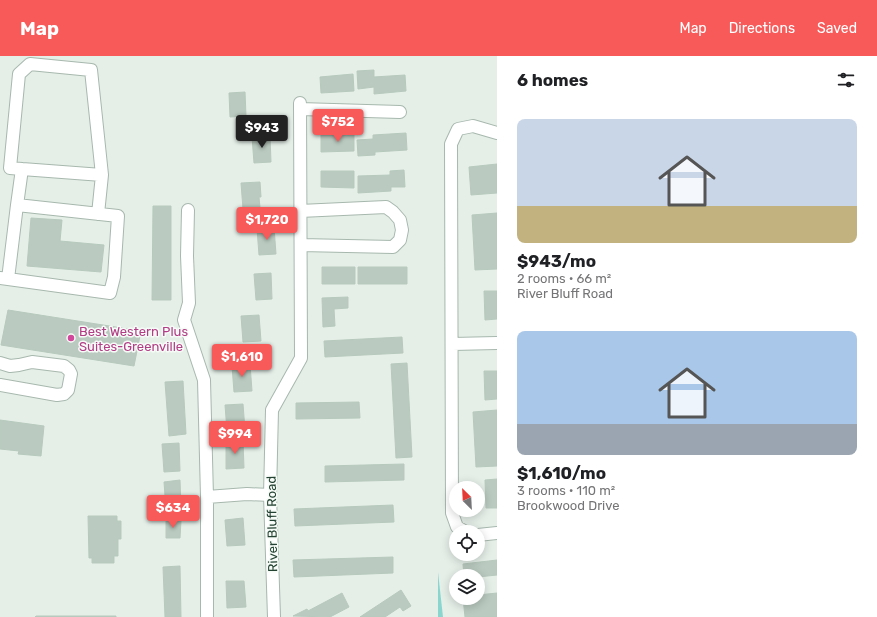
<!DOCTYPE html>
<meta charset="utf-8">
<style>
:root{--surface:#fff;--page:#f2f2f2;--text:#202124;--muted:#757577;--accent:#f85a5a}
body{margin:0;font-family:Rubik,sans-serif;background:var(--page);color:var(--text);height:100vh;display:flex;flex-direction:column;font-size:15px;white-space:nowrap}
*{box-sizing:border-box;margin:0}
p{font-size:13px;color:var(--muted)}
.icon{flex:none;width:22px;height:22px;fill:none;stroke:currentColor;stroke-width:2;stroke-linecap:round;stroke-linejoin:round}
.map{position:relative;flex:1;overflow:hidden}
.panel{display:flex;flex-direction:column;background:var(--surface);width:380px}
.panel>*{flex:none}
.needle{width:26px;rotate:336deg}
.buttons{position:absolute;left:449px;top:425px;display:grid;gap:8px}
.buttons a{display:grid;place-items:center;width:36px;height:36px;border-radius:50%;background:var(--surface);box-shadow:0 2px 10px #0003;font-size:20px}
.price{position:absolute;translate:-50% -34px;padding:0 9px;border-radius:4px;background:var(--accent);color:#fff;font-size:13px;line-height:26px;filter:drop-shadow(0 1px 2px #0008)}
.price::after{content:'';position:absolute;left:50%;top:24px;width:12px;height:9px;margin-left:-6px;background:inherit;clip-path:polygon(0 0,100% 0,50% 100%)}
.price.current{background:#222;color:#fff}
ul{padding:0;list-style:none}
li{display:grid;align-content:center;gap:8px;height:212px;padding:0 20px}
li span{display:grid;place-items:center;height:124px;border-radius:8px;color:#555}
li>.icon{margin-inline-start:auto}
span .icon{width:72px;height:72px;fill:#fffc;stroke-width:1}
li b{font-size:17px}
h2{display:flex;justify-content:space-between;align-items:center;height:48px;padding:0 20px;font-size:17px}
header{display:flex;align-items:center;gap:24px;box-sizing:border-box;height:56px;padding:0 20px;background:var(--accent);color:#fff}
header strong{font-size:19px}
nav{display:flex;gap:22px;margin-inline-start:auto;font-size:14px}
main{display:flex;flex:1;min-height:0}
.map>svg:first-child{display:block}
</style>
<header>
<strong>Map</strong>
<nav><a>Map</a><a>Directions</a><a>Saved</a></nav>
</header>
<main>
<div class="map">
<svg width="497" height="561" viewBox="0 0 497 561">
<rect width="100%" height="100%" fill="#e5efe8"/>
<path fill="#8bd5cf" d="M438 516 443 561H438Z"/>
<path fill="#bacac0" stroke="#b7c9bd" d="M374 14V21L405 19 406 35 374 38V31L358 33 357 15Z
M353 18 354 35 321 37 320 21Z
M245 36 246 60 230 61 229 37Z
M406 77 407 94 375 96V99L358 100 357 84 373 83V79Z
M354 78V95L321 96V79Z
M270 80 271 106 254 107 252 81Z
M497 108V137L471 139 469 111Z
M404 114 405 131H391V135L358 137V120L390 119V115Z
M321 115H354V132L321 131Z
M260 126 261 141H259L260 152 243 153 241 127Z
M153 150H171V244H152Z
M497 157V213L475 214 472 159Z
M31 162 62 164 60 185 104 189 101 216 27 210Z
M274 171 276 198 259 199 257 173Z
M322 211H355V228H322Z
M358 211H407V228H358Z
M271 217 272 243 256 244 254 218Z
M484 235H497V263L485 264Z
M348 241V252L334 253 335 270 323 271 322 242Z
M8 254 141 275 134 310 1 289Z
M259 259 261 285 243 286 241 260Z
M402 281 403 297 325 301 324 285Z
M407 307 412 401 396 402 391 308Z
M250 308 252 335 234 336 232 310Z
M484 315H497V343L485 344Z
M183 325 186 378 169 380 165 326Z
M359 346 360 362 296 363V347Z
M243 348 245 374 227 375 225 349Z
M497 354V410L476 411 473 356Z
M0 364 44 370 41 400 18 398 19 395 0 393Z
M226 386H243L244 412 226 413Z
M179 387 180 415 164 416 162 388Z
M404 408V424L325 426V410Z
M497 423V452H486L485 424Z
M180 424 181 452 166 453 164 426Z
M393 449 394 466 295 470 294 453Z
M88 460H117V465H121V483H118V500H114V507H92V502H89Z
M243 462 245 489 227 490 225 464Z
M166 464H181L180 482H166Z
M393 501V517L294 521 293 504Z
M497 504V519L478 521V520H464L463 508Z
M180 510 181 561H165L163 511Z
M226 525H244L246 551 227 552Z
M401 534 411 550 403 555 400 551 385 561H360Z
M342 537 349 551 330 561 293 560 307 553 308 555Z
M497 537V561H465L463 542H478V539Z
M36 560H116V561H35Z"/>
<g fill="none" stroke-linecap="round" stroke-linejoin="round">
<defs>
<path id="minor" d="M300 53 400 56
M22 113 10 112 19 18 30 8 91 14 102 119
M17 149 22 113 102 119 98 158
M188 154 187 200 189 247 184 264 204 324 207 441V561
M300 155 386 151 393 156 400 164 402 174 400 184 393 191 301 189
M0 222 8 223 110 237 114 221 118 160 17 149 8 223
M452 288 497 287
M0 307 10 310 19 309 32 306 64 310 69 314 71 318 68 334 64 338 57 339 0 329
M207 441 247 438 270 439
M466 476 457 471 452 457 451 88 458 73 473 70 497 77
M478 479 497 477
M274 561 270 439 272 354 301 302 300 47"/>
</defs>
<use href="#minor" stroke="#a7b8ae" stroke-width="14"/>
<use href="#minor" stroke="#fff" stroke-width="12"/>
</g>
<circle fill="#d1479c" stroke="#f6fbf7" stroke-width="1.5" cx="71" cy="282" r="4"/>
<g text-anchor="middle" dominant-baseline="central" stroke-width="3" stroke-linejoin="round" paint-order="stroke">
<g font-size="13" fill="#b23c85" stroke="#f6fbf7" text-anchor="start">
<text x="79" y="275">Best Western Plus<tspan x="79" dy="15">Suites-Greenville</tspan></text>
</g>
<g font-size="13" fill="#234232" stroke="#f6fbf7">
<text transform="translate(272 468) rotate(-91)">River Bluff Road</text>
</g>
</g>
</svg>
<div class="buttons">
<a><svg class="needle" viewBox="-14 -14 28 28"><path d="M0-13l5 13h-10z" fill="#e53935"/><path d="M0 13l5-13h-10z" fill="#757577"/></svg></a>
<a><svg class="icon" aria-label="locate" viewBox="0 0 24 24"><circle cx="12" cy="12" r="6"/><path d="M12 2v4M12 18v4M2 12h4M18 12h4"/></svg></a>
<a><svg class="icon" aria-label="layers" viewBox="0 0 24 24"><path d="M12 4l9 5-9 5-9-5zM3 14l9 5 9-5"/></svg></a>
</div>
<b class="price" style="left:338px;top:87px">$752</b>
<b class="price current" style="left:262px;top:93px">$943</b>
<b class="price" style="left:267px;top:185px">$1,720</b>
<b class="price" style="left:242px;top:322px">$1,610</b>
<b class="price" style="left:235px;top:399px">$994</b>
<b class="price" style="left:173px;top:473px">$634</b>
</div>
<section class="panel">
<h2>6 homes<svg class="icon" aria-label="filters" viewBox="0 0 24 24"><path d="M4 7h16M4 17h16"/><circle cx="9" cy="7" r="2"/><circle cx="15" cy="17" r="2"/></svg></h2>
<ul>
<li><span style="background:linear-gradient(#c9d6e8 70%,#c2b280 0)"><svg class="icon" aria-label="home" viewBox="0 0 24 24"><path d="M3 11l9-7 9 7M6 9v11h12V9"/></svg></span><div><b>$943/mo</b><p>2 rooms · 66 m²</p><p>River Bluff Road</p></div></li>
<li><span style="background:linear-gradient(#a9c7e8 75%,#9aa5b1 0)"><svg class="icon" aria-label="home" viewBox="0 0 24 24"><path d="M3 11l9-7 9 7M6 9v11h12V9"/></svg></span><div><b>$1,610/mo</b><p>3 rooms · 110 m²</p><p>Brookwood Drive</p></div></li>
</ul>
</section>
</main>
